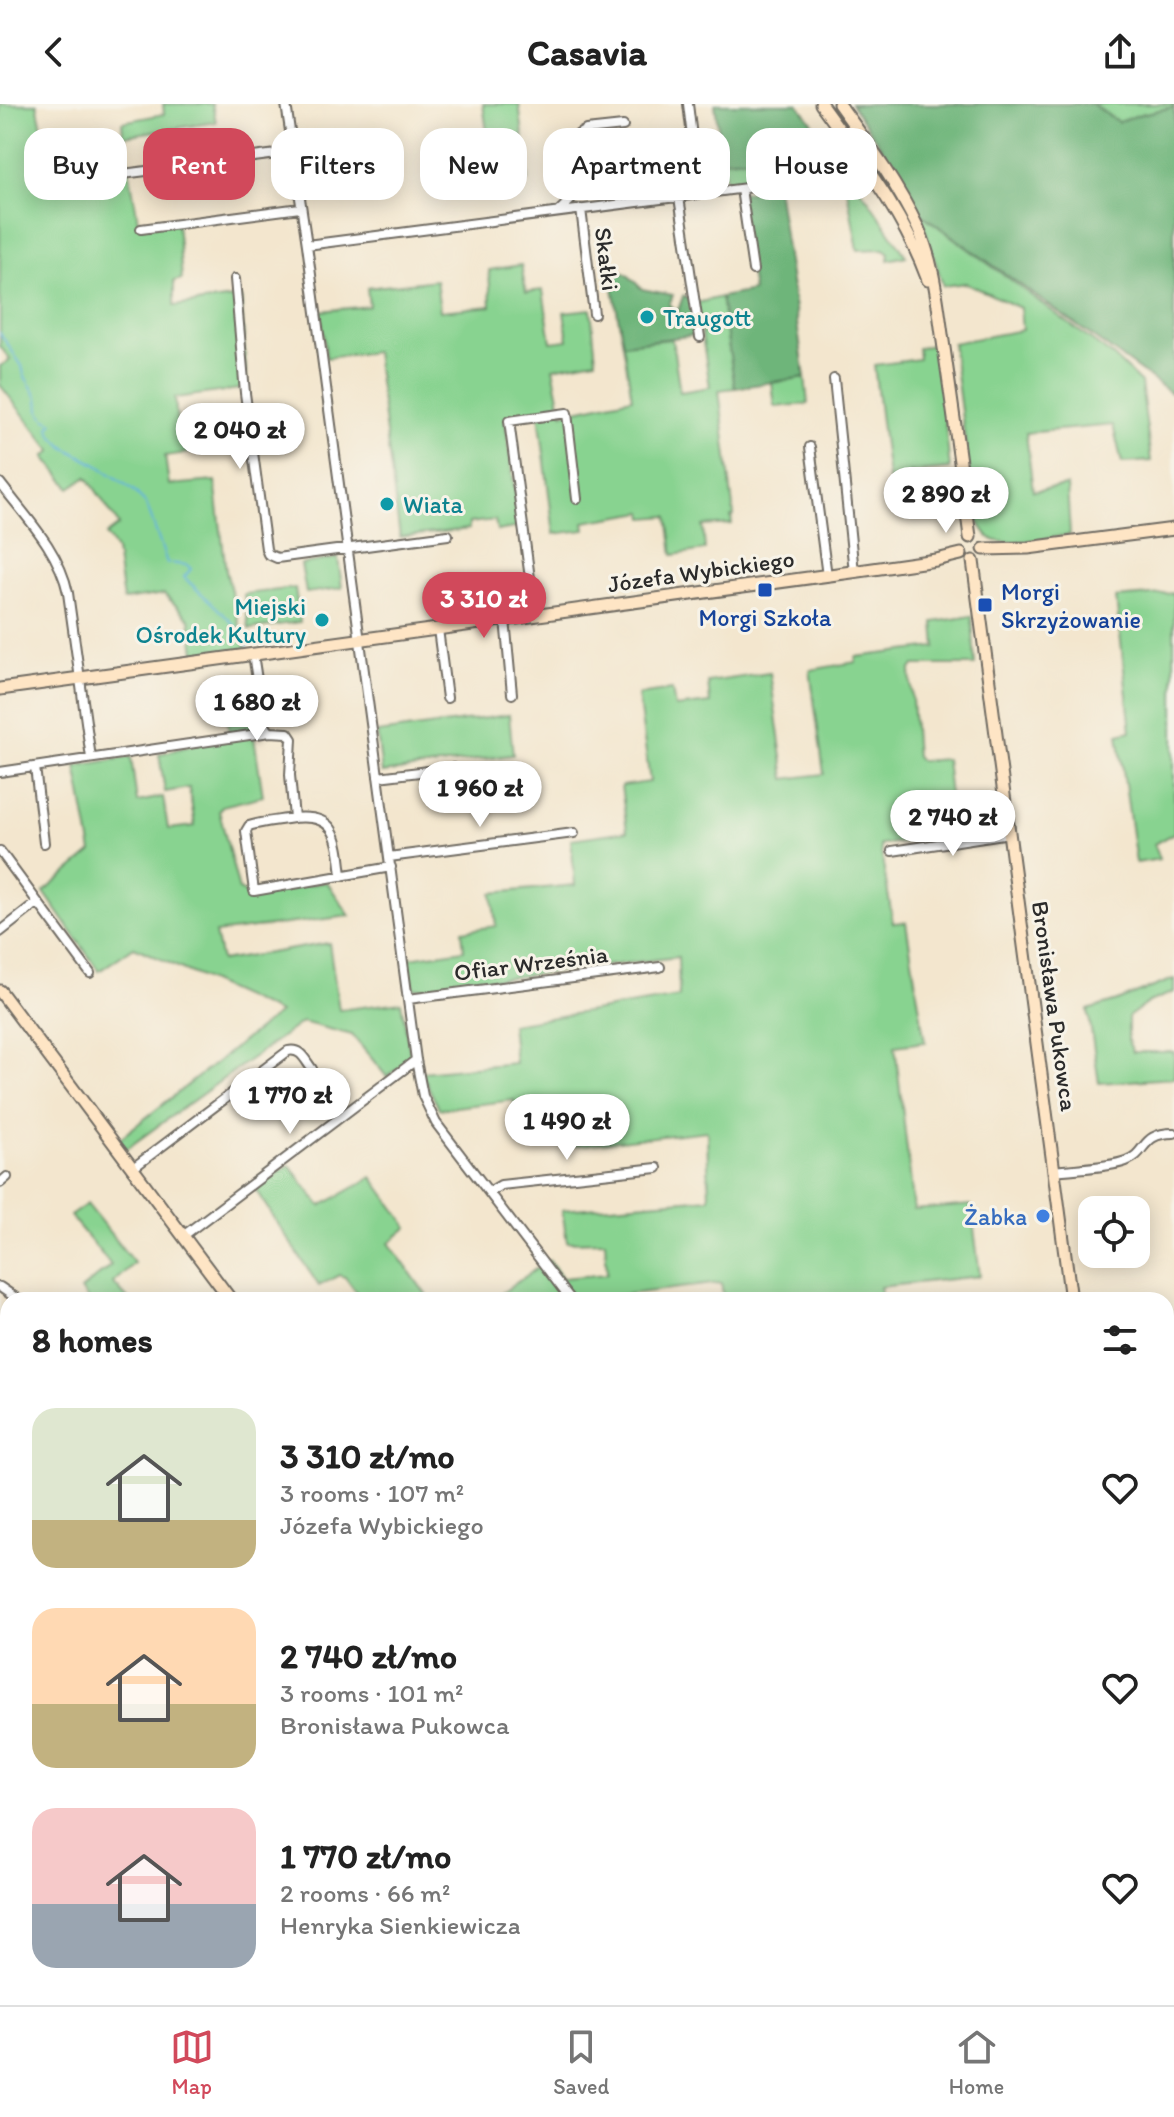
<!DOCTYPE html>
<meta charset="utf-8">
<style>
:root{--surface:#fff;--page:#f2f2f2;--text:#222;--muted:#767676;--line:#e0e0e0;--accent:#d1495b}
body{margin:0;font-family:Itim,sans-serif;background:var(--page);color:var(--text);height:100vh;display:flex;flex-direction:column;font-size:30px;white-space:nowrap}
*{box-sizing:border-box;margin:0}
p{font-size:26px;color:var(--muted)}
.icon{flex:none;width:44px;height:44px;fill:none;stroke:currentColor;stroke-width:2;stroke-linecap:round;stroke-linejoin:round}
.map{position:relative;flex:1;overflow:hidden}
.sheet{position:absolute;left:0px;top:1188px;width:1174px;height:714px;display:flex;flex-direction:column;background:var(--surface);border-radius:24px 24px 0 0;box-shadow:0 4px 20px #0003}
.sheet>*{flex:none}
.banner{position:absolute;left:24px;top:24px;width:1126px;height:72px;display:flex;gap:16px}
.tools{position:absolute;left:1078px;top:1092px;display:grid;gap:16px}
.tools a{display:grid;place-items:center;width:72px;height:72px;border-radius:16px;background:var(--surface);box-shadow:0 4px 20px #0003;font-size:40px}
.price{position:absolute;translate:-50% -68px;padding:0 18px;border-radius:28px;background:#fff;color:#222;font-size:26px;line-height:52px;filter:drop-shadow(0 2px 4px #0008)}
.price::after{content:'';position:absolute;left:50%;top:48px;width:24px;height:18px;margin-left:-12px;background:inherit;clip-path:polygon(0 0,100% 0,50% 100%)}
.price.selected{background:var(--accent);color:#fff}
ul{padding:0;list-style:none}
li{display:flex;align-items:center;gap:24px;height:200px;padding:0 32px}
li span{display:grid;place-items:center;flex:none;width:224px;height:160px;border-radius:24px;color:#555}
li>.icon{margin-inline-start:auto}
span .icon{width:96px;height:96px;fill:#fffc;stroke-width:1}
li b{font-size:34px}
h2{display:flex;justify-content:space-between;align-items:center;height:96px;padding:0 32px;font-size:34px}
.chip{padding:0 28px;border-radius:24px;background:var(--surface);box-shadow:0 4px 20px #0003;font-size:28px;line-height:72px}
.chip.selected{background:var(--accent);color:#fff}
header{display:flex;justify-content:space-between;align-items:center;height:104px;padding:0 32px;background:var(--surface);font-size:36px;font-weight:700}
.menu{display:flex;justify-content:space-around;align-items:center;height:112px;border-top:2px solid var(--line);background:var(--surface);font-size:22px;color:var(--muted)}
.menu a{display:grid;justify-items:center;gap:4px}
.menu .selected{color:var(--accent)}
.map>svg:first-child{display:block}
</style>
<header><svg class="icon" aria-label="back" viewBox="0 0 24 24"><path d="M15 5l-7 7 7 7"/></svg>Casavia<svg class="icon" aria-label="share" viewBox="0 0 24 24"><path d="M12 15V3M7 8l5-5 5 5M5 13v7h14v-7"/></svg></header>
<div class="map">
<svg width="1174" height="1901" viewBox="0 0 1174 1901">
<rect width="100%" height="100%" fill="#f7f3e8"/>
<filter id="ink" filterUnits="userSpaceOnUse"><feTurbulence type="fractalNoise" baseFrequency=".0125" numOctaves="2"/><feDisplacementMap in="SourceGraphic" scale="16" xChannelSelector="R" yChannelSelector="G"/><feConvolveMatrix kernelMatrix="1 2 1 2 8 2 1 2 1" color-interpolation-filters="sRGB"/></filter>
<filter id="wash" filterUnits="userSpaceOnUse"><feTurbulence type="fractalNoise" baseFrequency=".006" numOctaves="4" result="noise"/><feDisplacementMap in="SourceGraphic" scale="32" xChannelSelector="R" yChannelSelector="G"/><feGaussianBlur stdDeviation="1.8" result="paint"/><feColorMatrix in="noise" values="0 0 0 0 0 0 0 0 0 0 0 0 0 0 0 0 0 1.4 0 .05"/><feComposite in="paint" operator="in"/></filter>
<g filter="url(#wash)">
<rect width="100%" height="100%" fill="#f3e6ce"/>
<path fill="#88d390" stroke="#5a7f5e" stroke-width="2" d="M0 0H37L48 51 125 42 139 122 177 118 182 175 174 177V202L241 193 247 284 175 294 178 331 213 329 215 345 165 352 169 381 215 377 226 467 246 546 196 554 190 515 164 490 123 496 116 446 106 431 119 421 87 373 70 384 45 353 52 347 0 281V262L10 256 0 242Z
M163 0H212L216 18 123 32 122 18 164 10Z
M483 0H519L523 31 488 35Z
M1092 0H1174V3L1141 10 1118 19Z
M764 37 794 46 799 73 727 82 722 56 753 54Z
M851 74 868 95 906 152 888 156 889 149 884 145 858 146 845 75Z
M920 109 1114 253 1141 279 1151 357 1122 359 1113 321 1026 329 1033 387 1067 382 1070 431C1053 433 1013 441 997 437 986 435 981 421 975 413L952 239 1022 226 1020 204 966 179 943 182Z
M521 161 526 188 543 186 551 238 568 236 564 208 591 205 596 256 553 264 562 309 632 294 623 240 672 235 680 288 710 283 697 199 721 193 735 284 719 286 734 412 731 413 732 420 703 422 705 446 673 451 668 412 645 414 644 408 584 418 585 426 554 430 539 310 505 315 520 423 497 427 495 416 469 419V425L400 433 375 248 326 254 321 207 369 202 367 184 436 176 440 207 491 202 489 166Z
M937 240 950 365 910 369 912 379 889 382 874 261 919 255 918 244Z
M805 273 808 300 775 303 772 279Z
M338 454 342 484 306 489 301 460Z
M295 484 300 518 249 525 244 490Z
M1174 489V729L1154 740 1160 755 1136 759 1118 630 1131 627 1116 494Z
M972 512 975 561H914L910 567 916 653 921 657 946 655 954 730 880 741 893 819 906 818 925 938 895 942 914 1106 971 1101 980 1172 880 1183 882 1196H724L721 1179 579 1196H492L549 1156 562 1174 607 1170 605 1137 567 1138 562 1106 709 1094 707 1027 565 1043 563 1016 515 1021 514 996 439 1005 421 968 515 959 511 920 679 893 678 853 414 885 409 854 464 846 462 827 496 822 492 789 575 781 571 735 627 727 621 682 650 678 638 591 672 586 675 603 710 599 708 578 770 569 785 675 824 670 810 566 856 558V553L936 543 934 518Z
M248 593 263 692 222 702 219 707 239 786 245 789 327 778 350 812 215 829 221 857 329 839 339 906 401 898 411 954 387 973 352 931 302 918 126 1045 119 1035 279 909 134 843 99 867 44 788 92 748 76 662 131 653 137 698 163 693 168 725 195 722 189 684 165 688 159 650 225 633 229 627 225 596Z
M509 611 513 651 382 669 377 629Z
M1174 875V888L1149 898 1128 913V937L1133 948H1174V974L1099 979 1088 906 1117 897Z
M289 1061 321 1102 372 1073 408 1123 389 1139 430 1196H362L345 1173 339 1171 319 1182 255 1085Z
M87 1100 134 1159 113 1179 129 1196H88L81 1186 111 1161 70 1112Z
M1174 1787V1901H774L775 1894H1166V1788Z"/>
<path fill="#6eb57a" stroke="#4c7052" stroke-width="2" d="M715 0H798L850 66 799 73 794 46 765 37C755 62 744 52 722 56Z
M851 0H1092L1118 18 1141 10 1174 3V291L920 109 896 65Z
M523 31 529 76 492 82 488 35Z
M777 83 805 273 735 284 721 193 753 187 738 89Z
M609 161 628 171 642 185 673 191 669 201 678 207 683 192 697 199V231L623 240Z"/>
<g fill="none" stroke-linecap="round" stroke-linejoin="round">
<path stroke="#63b3dd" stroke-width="2" d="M0 229 22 262 24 271 38 294 39 306 46 315 53 319 49 323 52 331 64 343 99 362 132 385 146 399 167 459 187 461 191 465 184 473C199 489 243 523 248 542"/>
</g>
</g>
<g filter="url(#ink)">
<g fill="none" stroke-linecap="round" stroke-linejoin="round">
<defs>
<path id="street" d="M286 0 307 141 416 956 423 992 436 1019 571 1196
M688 0 699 90
M100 73 292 48
M741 85 753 166
M679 93 700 233
M581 105 594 210
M558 108 578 89 576 59 579 53V30L586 26 623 22
M141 125 300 104
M307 141 800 77
M235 175 245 289 266 445 268 450 277 454 448 431
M834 275 854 468
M810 343 827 472
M0 379C26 413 59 446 68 489L91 654
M535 512 509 317 567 309 577 395
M505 515 512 590
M438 525 447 594
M253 550 264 621 270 628 288 629 292 635 290 671 294 714
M35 663 44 739
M0 668 270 628
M378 673 453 664
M0 747 90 869
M892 747 1010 729
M389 753 574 729
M342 772C338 731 336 707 287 715 274 717 261 718 249 722L246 727 254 787 391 763
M0 828 37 799
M408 895 660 863
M133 1064 288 947C301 944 305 956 312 965
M1054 1067C1075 1064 1107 1064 1126 1057 1148 1049 1140 1029 1174 1029
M0 1079 7 1073
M489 1088 501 1081 657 1064
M183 1132 416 956
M0 1183 19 1196
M1166 1315 1174 1314
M1166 1497 1174 1496
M0 1612 8 1601
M82 1894 84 1901
M243 1894 247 1901
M399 1894 407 1901"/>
<path id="secondary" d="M821 0C861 56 904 110 928 176
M839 0C868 40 897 79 918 124 935 161 938 205 944 244 953 307 962 370 970 433
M984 445 1028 444 1174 425
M973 457 1071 1196
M0 585 859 467 936 456 961 450
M0 887 231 1196
M1166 1661H1174
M624 1901 627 1894"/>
</defs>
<use href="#street" stroke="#716c64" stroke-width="12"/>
<use href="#secondary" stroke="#716c64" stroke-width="15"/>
<use href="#street" stroke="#fff" stroke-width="8"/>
<use href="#secondary" stroke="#fee5c5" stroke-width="11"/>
</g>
</g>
<g fill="#0f9aa8" stroke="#f7f3e8" stroke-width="3">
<circle cx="647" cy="213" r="8"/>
<circle cx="387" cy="400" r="8"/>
<circle cx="322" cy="516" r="8"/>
</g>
<g fill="#1a4fb4" stroke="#f7f3e8" stroke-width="3">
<rect x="757" y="478" width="16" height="16" rx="4"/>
<rect x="977" y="493" width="16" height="16" rx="4"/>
</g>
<circle fill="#3f7fe0" stroke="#f7f3e8" stroke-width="3" cx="1043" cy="1112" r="8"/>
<g text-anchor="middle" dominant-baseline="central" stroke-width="6" stroke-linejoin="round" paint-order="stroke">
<g font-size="24" fill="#2b2b2b" stroke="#f7f3e8">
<text transform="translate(607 155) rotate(83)">Skałki</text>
<text transform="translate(701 467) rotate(-8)">Józefa Wybickiego</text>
<text transform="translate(531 859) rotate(-7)">Ofiar Września</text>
<text transform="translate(1055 902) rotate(82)">Bronisława Pukowca</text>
</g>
<g font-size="24" fill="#0d838f" stroke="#f7f3e8" text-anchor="start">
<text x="663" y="213">Traugott</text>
<text x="403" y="400">Wiata</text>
<text x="306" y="502" text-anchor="end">Miejski<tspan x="306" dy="28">Ośrodek Kultury</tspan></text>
</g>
<g font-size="24" fill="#164399" stroke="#f7f3e8" text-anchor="start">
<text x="1001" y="487">Morgi<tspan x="1001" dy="28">Skrzyżowanie</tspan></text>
<text x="765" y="513" text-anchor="middle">Morgi Szkoła</text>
</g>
<g font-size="24" fill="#366cbe" stroke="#f7f3e8" text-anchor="end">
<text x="1027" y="1112">Żabka</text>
</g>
</g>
</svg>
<div class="tools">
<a><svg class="icon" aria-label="locate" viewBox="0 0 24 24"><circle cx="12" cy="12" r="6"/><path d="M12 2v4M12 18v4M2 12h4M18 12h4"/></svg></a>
</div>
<b class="price" style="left:240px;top:367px">2 040 zł</b>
<b class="price" style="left:946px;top:431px">2 890 zł</b>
<b class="price selected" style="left:484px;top:536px">3 310 zł</b>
<b class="price" style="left:257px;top:639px">1 680 zł</b>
<b class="price" style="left:480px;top:725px">1 960 zł</b>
<b class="price" style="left:953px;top:754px">2 740 zł</b>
<b class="price" style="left:290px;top:1032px">1 770 zł</b>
<b class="price" style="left:567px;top:1058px">1 490 zł</b>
<div class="banner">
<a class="chip">Buy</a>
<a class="chip selected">Rent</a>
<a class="chip">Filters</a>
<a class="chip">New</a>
<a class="chip">Apartment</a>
<a class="chip">House</a>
</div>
<section class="sheet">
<h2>8 homes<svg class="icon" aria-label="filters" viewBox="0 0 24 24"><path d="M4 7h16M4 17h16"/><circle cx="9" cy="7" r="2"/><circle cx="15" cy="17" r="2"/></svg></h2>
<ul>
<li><span style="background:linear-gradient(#dfe7d0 70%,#c2b280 0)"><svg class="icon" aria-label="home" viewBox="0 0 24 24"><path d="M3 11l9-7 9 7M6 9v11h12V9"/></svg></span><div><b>3 310 zł/mo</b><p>3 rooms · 107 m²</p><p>Józefa Wybickiego</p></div><svg class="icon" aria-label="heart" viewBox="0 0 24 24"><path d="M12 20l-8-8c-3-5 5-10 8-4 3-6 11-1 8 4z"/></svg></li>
<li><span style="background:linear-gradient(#ffd9b3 60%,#c2b280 0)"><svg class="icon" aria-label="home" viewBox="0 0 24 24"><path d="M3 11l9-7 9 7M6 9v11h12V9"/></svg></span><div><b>2 740 zł/mo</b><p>3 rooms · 101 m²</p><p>Bronisława Pukowca</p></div><svg class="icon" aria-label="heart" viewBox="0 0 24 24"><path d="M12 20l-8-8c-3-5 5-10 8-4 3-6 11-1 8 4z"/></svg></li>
<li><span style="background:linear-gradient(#f6c9c9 60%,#9aa5b1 0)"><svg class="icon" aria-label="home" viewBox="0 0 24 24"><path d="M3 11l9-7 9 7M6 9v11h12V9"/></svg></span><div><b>1 770 zł/mo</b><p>2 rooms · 66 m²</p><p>Henryka Sienkiewicza</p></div><svg class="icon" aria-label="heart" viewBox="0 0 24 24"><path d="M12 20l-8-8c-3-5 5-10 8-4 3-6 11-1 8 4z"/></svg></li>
</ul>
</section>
</div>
<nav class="menu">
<a class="selected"><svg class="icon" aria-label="map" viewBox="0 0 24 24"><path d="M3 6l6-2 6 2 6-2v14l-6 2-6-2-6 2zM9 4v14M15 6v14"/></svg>Map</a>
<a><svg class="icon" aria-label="saved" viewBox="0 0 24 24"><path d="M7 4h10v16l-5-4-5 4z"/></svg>Saved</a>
<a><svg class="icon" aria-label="home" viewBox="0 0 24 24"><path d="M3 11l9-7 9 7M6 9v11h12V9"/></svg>Home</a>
</nav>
